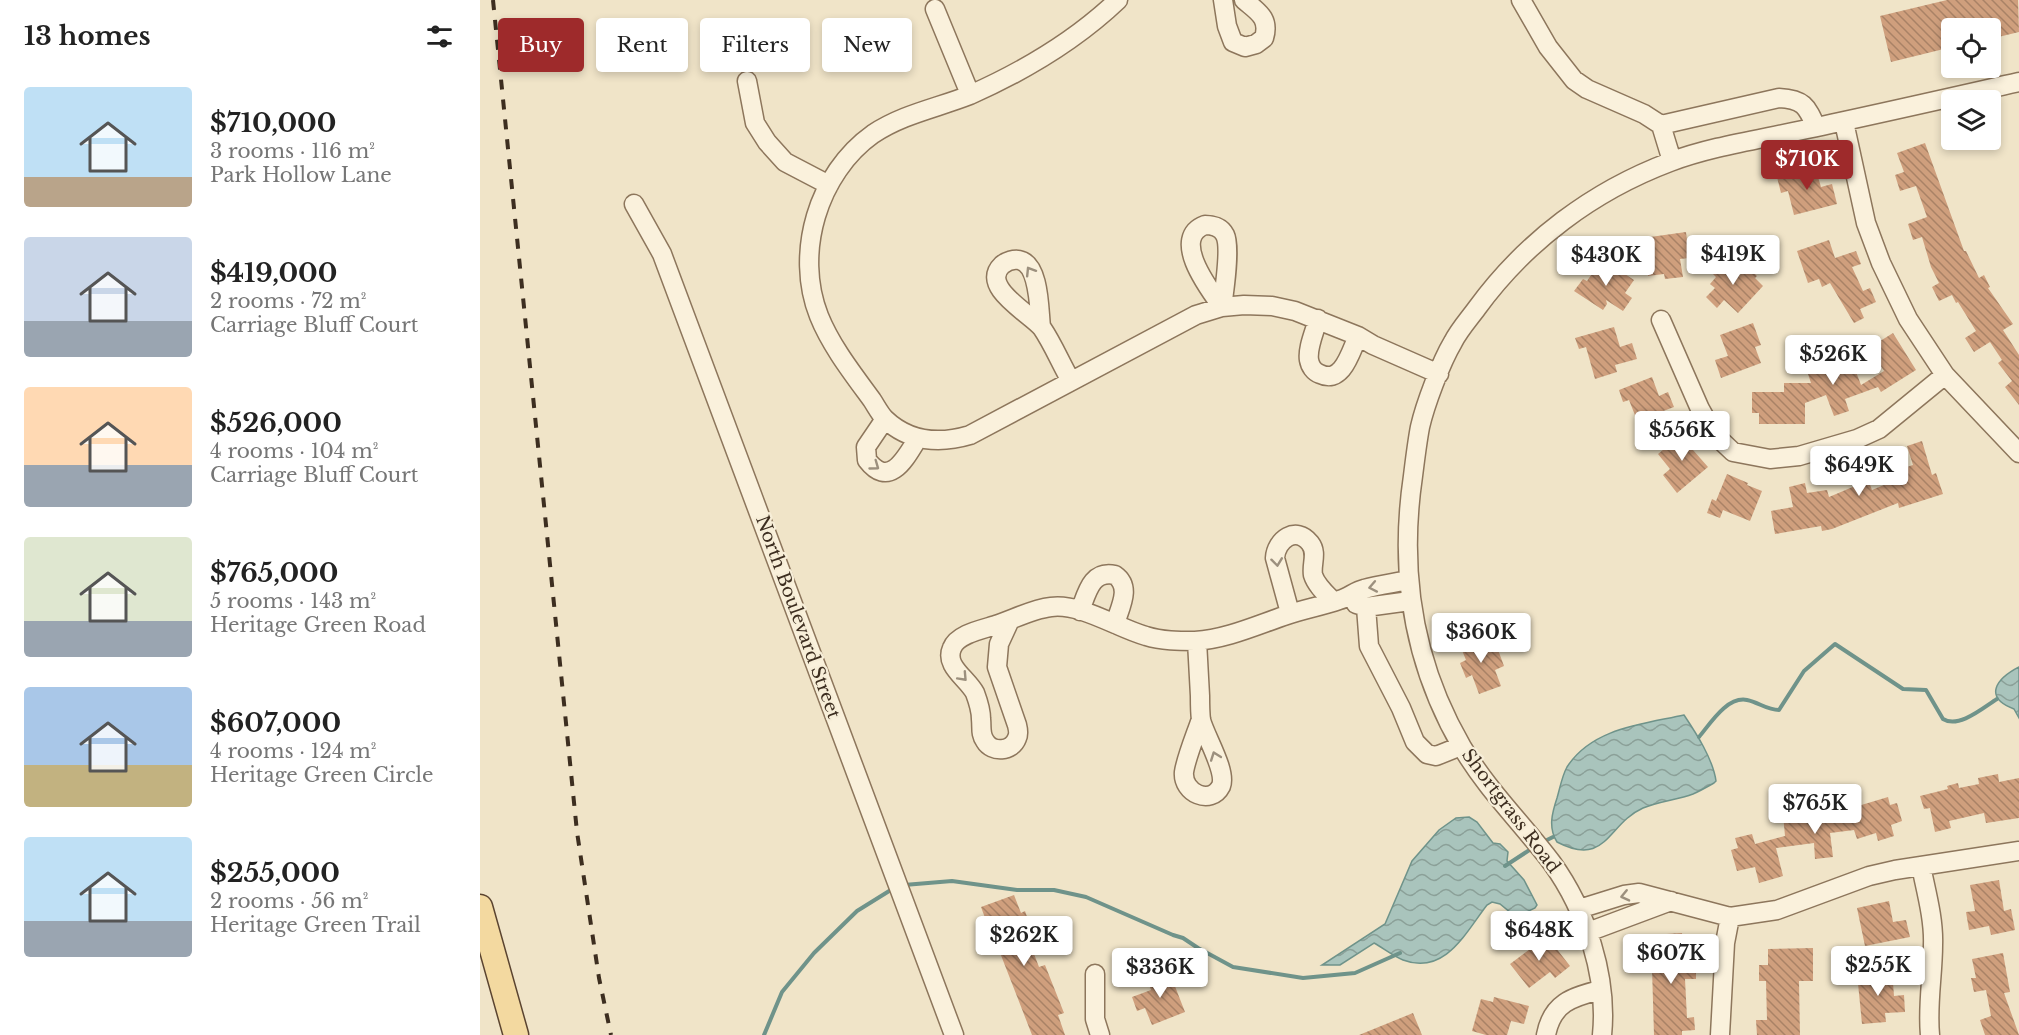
<!DOCTYPE html>
<meta charset="utf-8">
<style>
:root{--surface:#fff;--page:#f2f2f2;--text:#222;--muted:#767676;--accent:#9e2a2b}
body{margin:0;font-family:"Libre Baskerville",serif;background:var(--page);color:var(--text);height:100vh;display:flex;flex-direction:column;font-size:22px;white-space:nowrap}
*{box-sizing:border-box;margin:0}
p{font-size:20px;color:var(--muted)}
.icon{flex:none;width:33px;height:33px;fill:none;stroke:currentColor;stroke-width:2;stroke-linecap:round;stroke-linejoin:round}
.map{position:relative;flex:1;overflow:hidden}
.sheet{display:flex;flex-direction:column;background:var(--surface);width:480px}
.sheet>*{flex:none}
.guide{position:absolute;left:18px;top:18px;width:570px;height:54px;display:flex;gap:12px}
.controls{position:absolute;left:1461px;top:18px;display:grid;gap:12px}
.controls a{display:grid;place-items:center;width:60px;height:60px;border-radius:6px;background:var(--surface);box-shadow:0 3px 9px #0003;font-size:30px}
.price{position:absolute;translate:-50% -51px;padding:0 14px;border-radius:6px;background:#fff;color:#222;font-size:20px;line-height:39px;filter:drop-shadow(0 2px 3px #0008)}
.price::after{content:'';position:absolute;left:50%;top:36px;width:18px;height:14px;margin-left:-9px;background:inherit;clip-path:polygon(0 0,100% 0,50% 100%)}
.price.on{background:var(--accent);color:#fff}
ul{padding:0;list-style:none}
li{display:flex;align-items:center;gap:18px;height:150px;padding:0 24px}
li span{display:grid;place-items:center;flex:none;width:168px;height:120px;border-radius:6px;color:#555}
li>.icon{margin-inline-start:auto}
span .icon{width:72px;height:72px;fill:#fffc;stroke-width:1}
li b{font-size:26px}
h2{display:flex;justify-content:space-between;align-items:center;height:72px;padding:0 24px;font-size:26px}
.chip{padding:0 21px;border-radius:6px;background:var(--surface);box-shadow:0 3px 9px #0003;font-size:21px;line-height:54px}
.chip.on{background:var(--accent);color:#fff}
main{display:flex;flex:1;min-height:0}
.map>svg:first-child{display:block}
</style>
<main>
<section class="sheet">
<h2>13 homes<svg class="icon" aria-label="filters" viewBox="0 0 24 24"><path d="M4 7h16M4 17h16"/><circle cx="9" cy="7" r="2"/><circle cx="15" cy="17" r="2"/></svg></h2>
<ul>
<li><span style="background:linear-gradient(#bfe0f5 75%,#b9a48a 0)"><svg class="icon" aria-label="home" viewBox="0 0 24 24"><path d="M3 11l9-7 9 7M6 9v11h12V9"/></svg></span><div><b>$710,000</b><p>3 rooms · 116 m²</p><p>Park Hollow Lane</p></div></li>
<li><span style="background:linear-gradient(#c9d6e8 70%,#9aa5b1 0)"><svg class="icon" aria-label="home" viewBox="0 0 24 24"><path d="M3 11l9-7 9 7M6 9v11h12V9"/></svg></span><div><b>$419,000</b><p>2 rooms · 72 m²</p><p>Carriage Bluff Court</p></div></li>
<li><span style="background:linear-gradient(#ffd9b3 65%,#9aa5b1 0)"><svg class="icon" aria-label="home" viewBox="0 0 24 24"><path d="M3 11l9-7 9 7M6 9v11h12V9"/></svg></span><div><b>$526,000</b><p>4 rooms · 104 m²</p><p>Carriage Bluff Court</p></div></li>
<li><span style="background:linear-gradient(#dfe7d0 70%,#9aa5b1 0)"><svg class="icon" aria-label="home" viewBox="0 0 24 24"><path d="M3 11l9-7 9 7M6 9v11h12V9"/></svg></span><div><b>$765,000</b><p>5 rooms · 143 m²</p><p>Heritage Green Road</p></div></li>
<li><span style="background:linear-gradient(#a9c7e8 65%,#c2b280 0)"><svg class="icon" aria-label="home" viewBox="0 0 24 24"><path d="M3 11l9-7 9 7M6 9v11h12V9"/></svg></span><div><b>$607,000</b><p>4 rooms · 124 m²</p><p>Heritage Green Circle</p></div></li>
<li><span style="background:linear-gradient(#bfe0f5 70%,#9aa5b1 0)"><svg class="icon" aria-label="home" viewBox="0 0 24 24"><path d="M3 11l9-7 9 7M6 9v11h12V9"/></svg></span><div><b>$255,000</b><p>2 rooms · 56 m²</p><p>Heritage Green Trail</p></div></li>
</ul>
</section>
<div class="map">
<svg width="1539" height="1035" viewBox="0 0 1539 1035">
<defs>
<pattern id="water-waves" width="16" height="10" patternUnits="userSpaceOnUse" patternTransform="scale(1.5)"><rect width="16" height="10" fill="#a9c4bc"/><path d="M0 5q4-4 8 0t8 0" fill="none" stroke="#8ba098"/></pattern>
<pattern id="building-back-hatch" width="6" height="6" patternUnits="userSpaceOnUse" patternTransform="scale(1.5)"><rect width="6" height="6" fill="#cf9f7d"/><path d="M-1 5l2 2M0 0l6 6M5-1l2 2" fill="none" stroke="#a98266"/></pattern>
</defs>
<rect width="100%" height="100%" fill="#f0e4c8"/>
<path fill="url(#water-waves)" stroke="#6f938a" stroke-width="1.5" d="M1539 667V718L1534 709C1503 697 1516 679 1539 667Z
M1204 715C1216 733 1233 759 1236 781L1234 783C1227 787 1220 791 1213 794 1197 800 1179 801 1163 808 1127 824 1127 868 1077 842 1068 828 1072 813 1077 798 1080 788 1082 776 1087 767 1112 728 1163 724 1204 715Z
M989 817 997 822 1013 843 1020 844 1028 852 1027 861 1044 880 1057 905 1055 908 1036 917 1020 904 1012 902 1007 905C986 932 965 976 923 960 913 956 903 948 894 943L860 965H842L905 924 932 861 959 830 976 818Z"/>
<g fill="none" stroke-linecap="round" stroke-linejoin="round">
<path stroke="#6f938a" stroke-width="4" d="M1219 737C1230 724 1247 696 1267 700 1278 702 1287 710 1299 710L1324 671 1355 644 1423 689 1446 690 1463 719C1479 729 1504 707 1517 699
M1063 842 1073 837
M1025 866 1054 847
M424 885 472 881 537 890H574L606 897 693 935 703 938 718 948 753 967 823 978 875 973 920 953
M284 1035 302 992 334 953 377 911 414 888"/>
</g>
<path fill="url(#building-back-hatch)" d="M1467 0H1538L1539 32 1510 39V28H1467L1472 47 1411 62 1400 16Z
M1445 143 1484 251H1486L1499 278 1504 275 1510 287 1508 288 1533 324 1523 330 1539 355V405L1525 387 1532 381 1518 363 1522 360 1510 342 1494 352 1485 338 1496 331 1478 302 1476 303 1472 295 1459 301 1452 287 1459 283 1451 267 1442 237 1433 240 1428 224 1447 217 1436 186 1420 191 1415 175 1424 172 1417 153Z
M1335 167 1341 187 1352 184 1357 204 1314 215 1308 191 1301 193 1297 177Z
M1206 232 1209 258 1200 259 1203 277 1185 279 1184 274 1168 276 1163 238Z
M1349 240 1355 258 1376 251 1381 264 1372 267 1383 291 1390 288 1396 302 1380 309 1384 318 1374 323 1350 283 1342 287 1339 279 1328 283 1317 251Z
M1243 258 1260 275 1268 267 1277 276 1275 278 1283 286 1258 313 1244 300 1237 308 1226 297 1235 288 1230 284 1236 277 1230 271Z
M1122 259 1154 280 1145 293 1152 298 1143 311 1126 300 1127 304 1123 310 1094 291 1103 279 1107 281Z
M1273 323 1281 345 1275 347 1281 363 1241 378 1235 360 1248 356 1240 335Z
M1134 327 1140 347 1152 343 1157 359 1135 365 1137 372 1115 379 1106 347 1099 349 1095 338Z
M1413 333 1436 370 1401 392 1398 387 1365 399 1369 411 1354 416 1346 395 1325 403V424H1279V413H1272V392H1304V383H1331L1328 374 1358 363 1357 361 1370 356 1381 385 1404 371 1389 348Z
M1172 377 1179 396 1188 392 1194 407 1178 413 1180 418 1173 420 1176 428 1162 433 1149 400 1143 402 1139 390Z
M1206 431 1218 446 1213 450 1228 467 1197 493 1183 475 1190 469 1178 454Z
M1442 441 1452 475 1456 473 1463 494 1419 508 1418 503 1352 529 1342 531 1341 526 1295 534 1291 511 1313 507 1309 487 1325 483 1327 493 1347 490 1349 497 1375 486 1369 471 1383 466 1392 490 1411 482 1408 473 1433 465 1427 446Z
M1247 474 1268 483 1267 485 1282 491 1270 521 1243 510 1240 518 1227 513 1232 499 1236 501Z
M1001 635 1007 651 1017 647 1024 666 1015 670 1021 686 999 694 992 675 986 678 980 663 986 660 979 643Z
M1518 774 1519 782 1539 778V818L1506 823 1504 813 1469 821 1471 828 1455 832 1450 808 1444 809 1440 796 1468 789 1467 786 1478 783 1479 788 1499 784 1498 778Z
M1408 797 1410 805 1417 803 1422 821 1411 825 1414 836 1398 841 1396 833 1377 839 1374 830 1350 833 1353 857 1335 859 1334 843 1296 848 1303 876 1279 883 1275 867 1257 871 1251 850 1258 848 1255 838 1272 834 1275 844 1305 836 1303 814 1345 807 1346 817 1370 814 1368 809Z
M1519 880 1524 911 1531 909 1535 930 1511 935 1509 926 1489 930 1486 912 1495 911 1490 885Z
M534 895 541 913 545 911 552 931 546 933 559 967 565 965 584 1013 578 1015 585 1035H552L517 945H515L501 907Z
M1409 901 1413 922 1426 920 1430 937 1385 946 1377 908Z
M1202 933 1204 962H1216V979H1205L1207 1018 1214 1017 1215 1030 1202 1031V1035H1174L1171 935Z
M1057 935 1064 944 1069 939 1090 966 1075 978 1070 972 1049 988 1030 964 1050 949 1046 944Z
M1333 948V981H1319L1320 1035H1277L1276 1020H1287L1286 981H1279V965H1288V949Z
M1523 953 1530 992 1524 993 1539 1035H1505L1500 1020 1511 1016 1506 990 1494 992 1491 978H1496L1492 959Z
M1412 970 1414 996 1424 995 1425 1012 1405 1013 1406 1022 1382 1024 1377 973Z
M689 971 705 1012 672 1025 665 1008 657 1011 652 997 671 990 667 979Z
M1014 997 1049 1006 1044 1024 1031 1021 1027 1035H1006L992 1031 1001 999 1013 1002Z
M933 1013 942 1035H879Z"/>
<g fill="none" stroke-linecap="round" stroke-linejoin="round">
<defs>
<path id="minor" d="M638 0C595 41 544 71 490 95 457 108 423 114 393 134 338 173 314 253 339 316 351 346 373 374 392 400 396 406 400 414 405 419 429 442 460 444 490 435L716 315 742 307 764 305 792 306 815 311 878 336 893 345 959 374
M743 0 747 26 753 42 765 47 776 44 784 38C790 18 778 12 764 0
M1041 0 1068 47 1094 80 1107 89 1164 114 1181 125 1192 161
M455 9 490 94
M267 81 275 123 287 142 305 162 349 185
M1364 122 1386 223 1401 263 1428 319 1465 375 1539 453
M1181 125 1299 98C1323 99 1327 106 1336 127
M154 204 182 254 474 1035
M725 225C732 225 741 227 745 235 751 247 744 293 742 307 729 289 690 238 725 225Z
M838 319C835 331 827 348 829 360 830 366 834 372 840 374 863 385 871 350 878 336
M1181 320 1220 409 1234 434 1253 452 1290 459 1319 456 1377 439 1399 429 1465 375
M561 327C559 311 560 264 539 260 534 259 527 261 522 265 499 287 551 314 562 328 573 344 581 364 591 381
M405 419 386 447 387 460C410 490 426 457 438 438
M876 604 886 607 930 601
M886 607 889 646 921 708 935 742 947 754 956 756 981 746
M600 611C607 593 611 570 635 575 652 587 640 607 635 624
M810 613 795 558C796 540 816 525 830 543 838 553 831 564 833 575 836 585 846 594 853 601
M530 620 519 644 517 667 537 725C538 729 539 734 537 738 532 752 512 753 505 741 500 734 502 728 501 719 501 711 498 701 495 693 487 678 464 666 472 648 478 633 505 629 519 624 536 618 553 609 571 607 601 603 637 628 666 636 682 641 699 641 715 641 747 639 777 625 807 615 824 609 842 606 859 600 868 598 875 591 884 589 898 585 914 583 928 580
M717 641C718 659 719 678 720 696 720 704 720 712 721 720 725 736 747 771 741 786 731 806 702 793 704 772 706 758 716 734 721 719
M1441 866C1446 891 1454 919 1453 945 1453 975 1447 1005 1450 1035
M1099 909 1144 895 1159 893 1250 917 1297 910 1389 876 1415 870 1539 851
M1108 932 1191 901
M615 974V1019L620 1035
M1066 1035C1072 1003 1092 997 1120 990
M1122 1035C1128 977 1106 910 1072 863 1042 823 1008 791 982 747 933 663 919 571 933 476 935 460 937 443 940 427 945 405 961 362 973 342 979 330 989 319 997 308 1046 241 1113 191 1190 162 1232 146 1283 139 1327 129 1398 114 1468 98 1539 82
M1240 1035 1245 943 1250 917"/>
<path id="major" d="M0 907 36 1035"/>
</defs>
<use href="#minor" stroke="#8d765c" stroke-width="21"/>
<use href="#major" stroke="#5b4430" stroke-width="27"/>
<use href="#minor" stroke="#faf1dc" stroke-width="18"/>
<use href="#major" stroke="#f3d9a0" stroke-width="24"/>
<path stroke="#3d2e20" stroke-width="4" stroke-dasharray="10 10" stroke-linecap="butt" d="M13 0 97 832 119 978 131 1035"/>
</g>
<defs><path id="oneway-chevron" d="M-2-3.5L2.5 0L-2 3.5" fill="none" stroke-width="1.6" stroke-linecap="round" stroke-linejoin="round" transform="scale(1.5)"/></defs>
<g stroke="#9c907e">
<use href="#oneway-chevron" transform="translate(550 271) rotate(-122)"/>
<use href="#oneway-chevron" transform="translate(395 466) rotate(36)"/>
<use href="#oneway-chevron" transform="translate(797 562) rotate(83)"/>
<use href="#oneway-chevron" transform="translate(893 587) rotate(169)"/>
<use href="#oneway-chevron" transform="translate(483 677) rotate(47)"/>
<use href="#oneway-chevron" transform="translate(735 756) rotate(-110)"/>
<use href="#oneway-chevron" transform="translate(1145 896) rotate(167)"/>
</g>
<g text-anchor="middle" dominant-baseline="central" stroke-width="4.5" stroke-linejoin="round" paint-order="stroke">
<g font-size="18" fill="#3d2e20" stroke="#f7eed8">
<text transform="translate(318 617) rotate(70)">North Boulevard Street</text>
<text transform="translate(1031 811) rotate(53)">Shortgrass Road</text>
</g>
</g>
</svg>
<div class="controls">
<a><svg class="icon" aria-label="locate" viewBox="0 0 24 24"><circle cx="12" cy="12" r="6"/><path d="M12 2v4M12 18v4M2 12h4M18 12h4"/></svg></a>
<a><svg class="icon" aria-label="layers" viewBox="0 0 24 24"><path d="M12 4l9 5-9 5-9-5zM3 14l9 5 9-5"/></svg></a>
</div>
<b class="price on" style="left:1327px;top:191px">$710K</b>
<b class="price" style="left:1253px;top:286px">$419K</b>
<b class="price" style="left:1126px;top:287px">$430K</b>
<b class="price" style="left:1353px;top:386px">$526K</b>
<b class="price" style="left:1202px;top:462px">$556K</b>
<b class="price" style="left:1379px;top:497px">$649K</b>
<b class="price" style="left:1001px;top:664px">$360K</b>
<b class="price" style="left:1335px;top:835px">$765K</b>
<b class="price" style="left:1059px;top:962px">$648K</b>
<b class="price" style="left:544px;top:967px">$262K</b>
<b class="price" style="left:1191px;top:985px">$607K</b>
<b class="price" style="left:1398px;top:997px">$255K</b>
<b class="price" style="left:680px;top:999px">$336K</b>
<div class="guide">
<a class="chip on">Buy</a>
<a class="chip">Rent</a>
<a class="chip">Filters</a>
<a class="chip">New</a>
</div>
</div>
</main>
